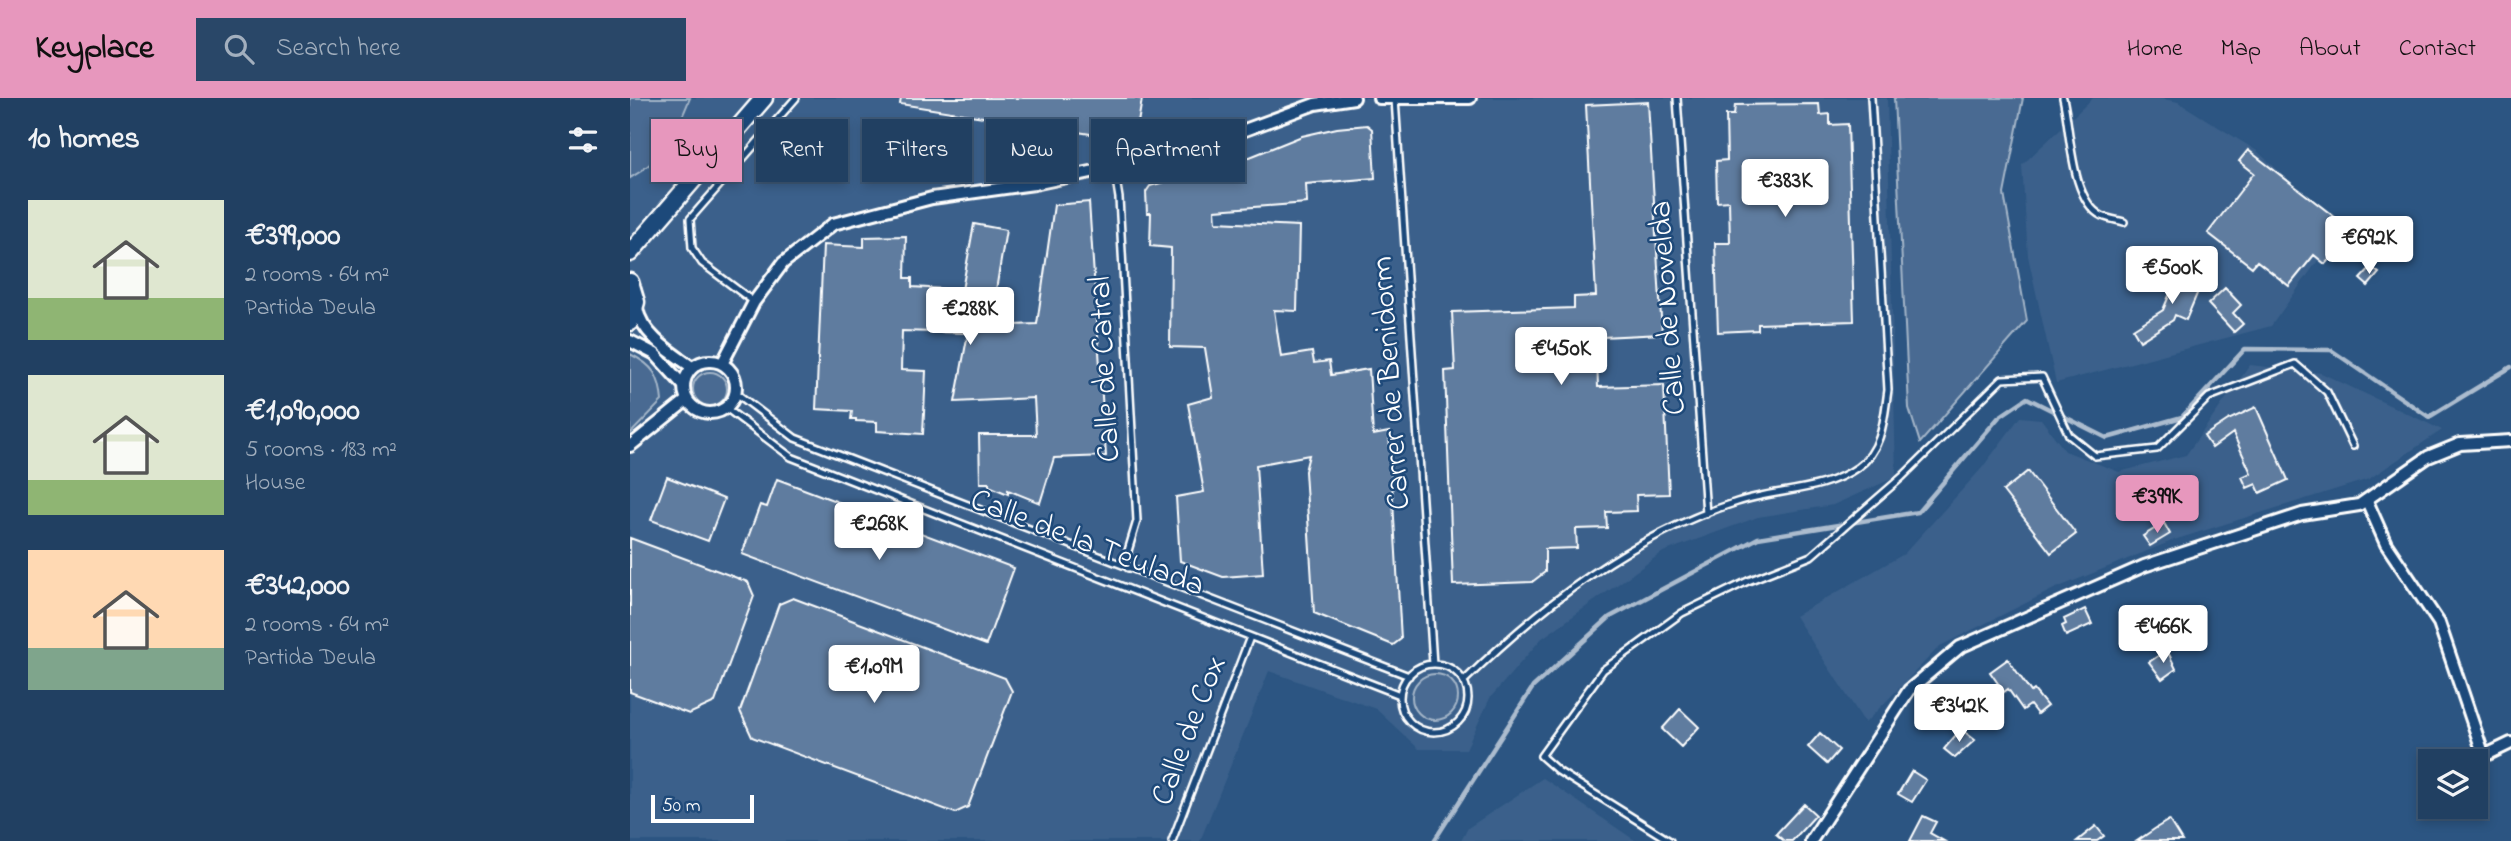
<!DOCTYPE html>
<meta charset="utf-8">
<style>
:root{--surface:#214062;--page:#294768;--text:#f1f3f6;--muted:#a2afbe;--line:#3e5977;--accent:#e797bd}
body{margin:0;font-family:"Indie Flower",sans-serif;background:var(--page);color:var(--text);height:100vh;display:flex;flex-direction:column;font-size:26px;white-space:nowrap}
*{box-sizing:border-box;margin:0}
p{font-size:23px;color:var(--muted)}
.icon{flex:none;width:38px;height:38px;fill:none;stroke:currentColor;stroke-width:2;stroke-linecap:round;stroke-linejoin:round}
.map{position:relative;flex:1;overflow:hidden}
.side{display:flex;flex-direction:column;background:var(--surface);width:630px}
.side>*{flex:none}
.guide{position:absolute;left:21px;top:21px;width:665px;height:63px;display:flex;gap:14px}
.tools{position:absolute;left:1788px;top:651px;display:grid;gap:14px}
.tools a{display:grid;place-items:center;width:70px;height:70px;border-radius:0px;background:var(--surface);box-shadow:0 4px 10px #0003,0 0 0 2px var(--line);font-size:35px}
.scale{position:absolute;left:21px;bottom:18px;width:103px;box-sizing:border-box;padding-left:7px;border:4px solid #fff;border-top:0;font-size:19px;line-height:24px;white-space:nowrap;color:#fff;-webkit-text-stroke:5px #1f4a7a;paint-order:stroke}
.price{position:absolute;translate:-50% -60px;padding:0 16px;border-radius:7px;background:#fff;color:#222;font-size:23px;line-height:46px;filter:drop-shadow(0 2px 4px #0008)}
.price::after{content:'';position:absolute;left:50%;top:42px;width:21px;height:16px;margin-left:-10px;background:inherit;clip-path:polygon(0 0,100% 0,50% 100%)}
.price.selected{background:var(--accent);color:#111}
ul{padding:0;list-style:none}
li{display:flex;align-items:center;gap:21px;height:175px;padding:0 28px}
li span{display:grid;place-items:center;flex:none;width:196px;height:140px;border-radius:0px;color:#555}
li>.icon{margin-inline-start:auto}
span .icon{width:84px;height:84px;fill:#fffc;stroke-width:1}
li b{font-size:30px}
h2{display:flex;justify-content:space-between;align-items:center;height:84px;padding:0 28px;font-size:30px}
.chip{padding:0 24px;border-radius:0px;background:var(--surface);box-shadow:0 4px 10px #0003,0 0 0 2px var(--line);font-size:24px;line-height:63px}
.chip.selected{background:var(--accent);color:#111}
header{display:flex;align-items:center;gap:42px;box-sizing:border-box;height:98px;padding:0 35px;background:var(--accent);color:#111}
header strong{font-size:33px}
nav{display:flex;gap:38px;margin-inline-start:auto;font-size:24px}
.search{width:490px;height:63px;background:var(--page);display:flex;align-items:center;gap:18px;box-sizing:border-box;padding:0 24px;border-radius:0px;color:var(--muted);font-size:26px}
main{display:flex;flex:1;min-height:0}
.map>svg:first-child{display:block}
</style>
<header>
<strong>Keyplace</strong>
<div class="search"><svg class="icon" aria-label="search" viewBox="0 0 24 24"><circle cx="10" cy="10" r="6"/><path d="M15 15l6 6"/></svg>Search here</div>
<nav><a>Home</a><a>Map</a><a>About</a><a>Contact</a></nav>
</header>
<main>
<section class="side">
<h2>10 homes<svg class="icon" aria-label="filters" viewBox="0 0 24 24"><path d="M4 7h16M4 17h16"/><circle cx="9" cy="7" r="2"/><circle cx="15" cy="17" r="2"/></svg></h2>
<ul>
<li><span style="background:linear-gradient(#dfe7d0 70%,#8fb573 0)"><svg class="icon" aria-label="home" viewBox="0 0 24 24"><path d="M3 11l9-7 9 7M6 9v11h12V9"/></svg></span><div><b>€399,000</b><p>2 rooms · 64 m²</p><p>Partida Deula</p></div></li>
<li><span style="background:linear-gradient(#dfe7d0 75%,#8fb573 0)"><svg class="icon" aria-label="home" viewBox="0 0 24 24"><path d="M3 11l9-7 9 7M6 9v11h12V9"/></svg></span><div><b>€1,090,000</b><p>5 rooms · 183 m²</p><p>House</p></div></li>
<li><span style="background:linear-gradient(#ffd9b3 70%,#7fa58c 0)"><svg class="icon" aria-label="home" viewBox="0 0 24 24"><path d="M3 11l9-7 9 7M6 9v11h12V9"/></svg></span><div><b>€342,000</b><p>2 rooms · 64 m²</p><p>Partida Deula</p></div></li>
</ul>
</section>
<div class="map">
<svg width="1881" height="743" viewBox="0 0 1881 743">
<rect width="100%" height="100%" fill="#2c5582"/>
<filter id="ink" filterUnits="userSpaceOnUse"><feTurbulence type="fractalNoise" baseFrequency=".0143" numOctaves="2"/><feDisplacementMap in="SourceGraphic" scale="14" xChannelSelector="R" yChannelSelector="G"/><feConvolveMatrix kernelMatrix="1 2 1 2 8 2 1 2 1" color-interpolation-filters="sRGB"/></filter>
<g filter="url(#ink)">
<path fill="#3b618b" d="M0 0H1257L1266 379 1203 407 1128 419 1033 454 911 541 860 600 836 651H789L746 611 639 573 570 743H0Z
M1463 0H1529L1548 4 1627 53 1711 130 1641 228 1426 285 1398 158 1392 67Z
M1620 267 1691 275 1812 332 1739 381 1544 442 1424 491 1310 548 1235 625 1165 518 1274 456 1352 370 1390 319 1411 321 1435 353 1489 374 1556 357Z
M913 680 1006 743H831L838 730Z"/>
<path fill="#486b92" stroke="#a4b5c8" stroke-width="2" d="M0 0H60C47 33 32 63 0 80Z
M1264 0H1393L1374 96 1397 223 1290 345 1279 310Z
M0 256C23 267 30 278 32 303L0 336Z
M63 291a17 17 0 1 1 34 0a17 17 0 1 1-34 0Z
M782 599a23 23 0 1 1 46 0a23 23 0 1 1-46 0Z"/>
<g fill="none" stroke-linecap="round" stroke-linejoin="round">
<path stroke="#acbcce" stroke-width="4.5" d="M804 743 903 589 980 519 1128 440 1288 414 1369 319 1397 300 1477 340 1552 319 1615 251 1701 252 1799 319 1881 269"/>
</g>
<path fill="#5e7c9f" stroke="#fff" stroke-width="2" d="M271 0H506L512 1 505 43 270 6Z
M1018 4 1032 236 972 239 973 260H967L968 289 1034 287 1039 396 1006 397 1007 413 976 414 977 430 946 431 947 450 915 451V474L902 484 823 487 815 273 825 272 822 214 944 210V199L966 198 956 7Z
M1189 6 1190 17 1200 16V27L1218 26 1224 223 1128 226V232L1088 234 1085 145H1100L1099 103 1087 104 1086 63 1097 62 1096 17H1104L1105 7Z
M737 27 742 31 745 80 676 86 677 105 585 112 586 124 669 128 667 213 644 212 651 259 682 254 684 265 699 263 701 277 739 271 743 337 759 334 771 541 763 547 684 515 675 373 679 357 626 367 633 476 593 479 550 463 546 399 574 394 558 306 583 299 575 250 540 249 541 150 520 148 521 115H517L516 94 520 88 610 63 672 38 707 30Z
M1618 52 1724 134 1695 166 1684 157 1659 188 1627 163 1622 169 1578 135 1624 75 1609 63Z
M459 104 476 358 424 360 410 405 378 392V396L359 388V385H350L349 337H406L404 300 325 304 338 235 272 233 271 272 296 273 293 336 247 333V324L226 323V321H221L222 313 186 311 193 147 234 149V139L276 138 275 180H282V189L332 192 344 126 376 132 360 228 407 226 424 107Z
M1741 169 1749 175 1738 188 1730 181Z
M1549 174 1572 184 1556 222 1545 217 1543 222 1510 243 1503 231 1533 212Z
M1595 190 1611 207 1603 215 1613 226 1604 234 1578 206Z
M1626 309 1658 382 1630 395 1626 386 1617 390 1612 379 1621 375 1603 335 1582 350 1574 338 1598 322Z
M1398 373 1446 436 1421 455 1373 393Z
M37 379 94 401 78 443 21 422Z
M147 381 384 470 356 547 112 456 130 407 137 409Z
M1534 425 1540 436 1520 448 1513 438Z
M0 440 118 484 124 498 85 604 59 616 0 594Z
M163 500 375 580 382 593 338 709 325 715 122 639 110 613 149 506Z
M1455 511 1462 526 1436 538 1432 528 1436 526 1434 521Z
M1537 552 1546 571 1532 581 1519 564Z
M1378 561 1401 594 1404 592 1417 608 1407 616 1400 607 1393 612 1378 591 1374 594 1360 574Z
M1050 611 1069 629 1051 649 1032 631Z
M1331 631 1345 642 1325 660 1314 651Z
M1190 635 1209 652 1197 666 1178 649Z
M1282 673 1296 682 1282 704 1268 696Z
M1174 706 1186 717 1162 743H1154L1146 736Z
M1293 718 1306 724 1300 735 1314 743H1280Z
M1539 722 1552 743H1507L1526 730Z
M1466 728 1474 738 1467 743H1447Z"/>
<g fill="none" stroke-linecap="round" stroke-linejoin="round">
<defs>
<path id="lane" d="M1047 0 1076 416
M1433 0C1441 32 1440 102 1472 118 1479 121 1487 122 1494 124
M765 1 803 566
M484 69 489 100 507 423 498 453V470
M124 204 72 165 62 150 60 121 166 0
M106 295 165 340 779 578
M96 310 161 359 770 597
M770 600a34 34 0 1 1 68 0a34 34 0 1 1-68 0Z
M834 583C912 507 1002 437 1107 404 1146 391 1193 394 1228 369 1253 352 1254 319 1258 292L1241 0
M542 743 620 539
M1040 743 928 673 911 658 973 572 1052 515 1118 483 1181 458 1272 379 1372 281 1412 279 1439 337 1465 358 1527 351 1579 299 1665 266 1697 294 1723 348"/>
<path id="street" d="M749 0H840
M7 210C11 236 42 255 62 269
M0 243 25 256 54 288
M54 289a26 26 0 1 1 52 0a26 26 0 1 1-52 0Z
M92 266 124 204 153 165 203 126 302 100 404 86 555 54 685 6 724 0
M0 348 57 302
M1737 403 1756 446 1809 525 1854 658 1881 645
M1181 743 1279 592 1330 549 1514 468 1672 416 1729 407 1798 359 1830 346 1881 343"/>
<path id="secondary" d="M0 155 134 0
M0 184 6 204 0 224"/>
</defs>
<use href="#lane" stroke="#fff" stroke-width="10"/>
<use href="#street" stroke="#fff" stroke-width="16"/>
<use href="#secondary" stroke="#fff" stroke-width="21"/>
<use href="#lane" stroke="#1f4a7a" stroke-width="5"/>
<use href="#street" stroke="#1f4a7a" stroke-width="10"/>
<use href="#secondary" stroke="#1f4a7a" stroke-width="16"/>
</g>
</g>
<g text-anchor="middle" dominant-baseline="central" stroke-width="5" stroke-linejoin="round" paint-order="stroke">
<g font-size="32" fill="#fff" stroke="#1f4a7a">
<text transform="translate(1039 210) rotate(-94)">Calle de Novelda</text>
<text transform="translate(476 271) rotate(-93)">Calle de Catral</text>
<text transform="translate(762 285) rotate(-94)">Carrer de Benidorm</text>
<text transform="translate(457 446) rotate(21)">Calle de la Teulada</text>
<text transform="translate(560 633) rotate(-69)">Calle de Cox</text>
</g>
</g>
</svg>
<div class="tools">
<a><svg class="icon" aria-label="layers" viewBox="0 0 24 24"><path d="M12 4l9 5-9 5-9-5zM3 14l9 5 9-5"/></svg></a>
</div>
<div class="scale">50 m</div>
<b class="price" style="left:1155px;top:121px">€383K</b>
<b class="price" style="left:1739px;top:178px">€692K</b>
<b class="price" style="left:1542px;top:208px">€500K</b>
<b class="price" style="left:340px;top:249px">€288K</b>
<b class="price" style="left:931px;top:289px">€450K</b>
<b class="price selected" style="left:1527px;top:437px">€399K</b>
<b class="price" style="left:249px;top:464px">€268K</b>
<b class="price" style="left:1533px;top:567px">€466K</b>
<b class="price" style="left:244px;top:607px">€1.09M</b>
<b class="price" style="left:1329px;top:646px">€342K</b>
<div class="guide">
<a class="chip selected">Buy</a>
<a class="chip">Rent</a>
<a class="chip">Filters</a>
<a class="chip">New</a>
<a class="chip">Apartment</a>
</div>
</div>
</main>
